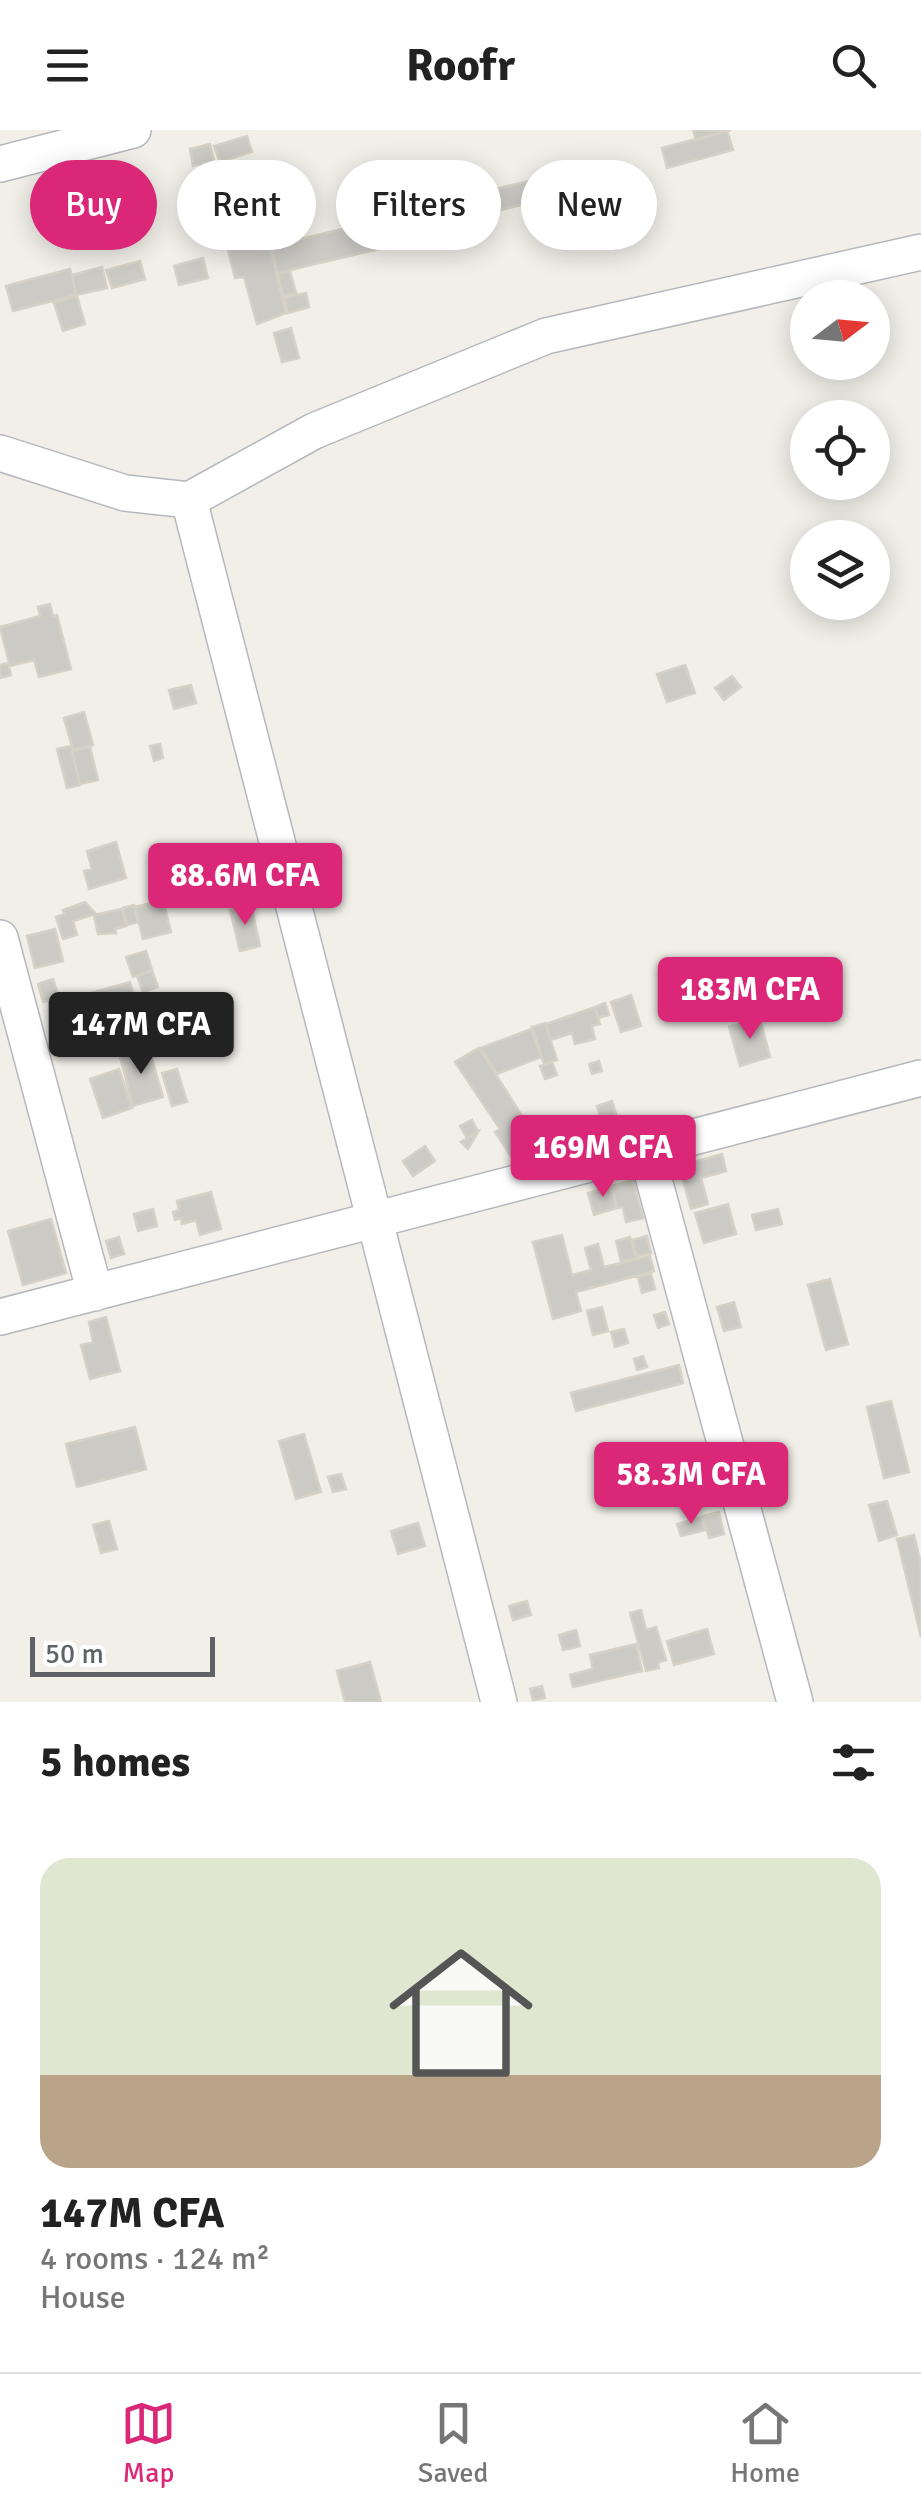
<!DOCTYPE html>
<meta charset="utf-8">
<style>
:root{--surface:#fff;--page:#f6f6f6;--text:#222;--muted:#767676;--line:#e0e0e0;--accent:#db2777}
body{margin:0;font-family:Signika,sans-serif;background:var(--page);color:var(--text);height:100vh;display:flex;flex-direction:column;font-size:38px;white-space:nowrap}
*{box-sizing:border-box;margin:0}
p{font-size:32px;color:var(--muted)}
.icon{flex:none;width:55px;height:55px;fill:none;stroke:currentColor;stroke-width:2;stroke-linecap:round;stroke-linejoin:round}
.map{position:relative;height:1572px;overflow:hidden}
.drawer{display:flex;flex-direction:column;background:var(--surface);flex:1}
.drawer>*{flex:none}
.hud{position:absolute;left:30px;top:30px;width:862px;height:90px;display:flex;gap:20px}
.needle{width:65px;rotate:74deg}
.controls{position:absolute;left:790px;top:150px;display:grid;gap:20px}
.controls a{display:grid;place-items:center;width:100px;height:100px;border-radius:50%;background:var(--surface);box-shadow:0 5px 25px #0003;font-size:50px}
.scale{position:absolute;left:30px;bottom:25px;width:185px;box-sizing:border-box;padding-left:10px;border:5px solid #5f6368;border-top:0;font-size:28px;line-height:35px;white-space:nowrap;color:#5f6368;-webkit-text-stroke:8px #fff;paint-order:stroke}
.price{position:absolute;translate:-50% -85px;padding:0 22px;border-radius:10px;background:var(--accent);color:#fff;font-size:32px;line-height:65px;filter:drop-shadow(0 2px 5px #0008)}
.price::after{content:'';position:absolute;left:50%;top:60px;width:30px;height:22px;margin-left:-15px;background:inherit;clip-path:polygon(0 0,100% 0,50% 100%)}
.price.selected{background:#222;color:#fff}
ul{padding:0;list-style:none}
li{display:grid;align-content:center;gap:20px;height:530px;padding:0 40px}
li+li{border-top:2px solid var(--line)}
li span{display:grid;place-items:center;height:310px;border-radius:30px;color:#555}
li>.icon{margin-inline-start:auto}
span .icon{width:180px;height:180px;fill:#fffc;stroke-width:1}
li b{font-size:42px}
h2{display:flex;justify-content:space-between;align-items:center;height:120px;padding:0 40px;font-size:42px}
.chip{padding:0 35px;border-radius:45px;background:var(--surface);box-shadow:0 5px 25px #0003;font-size:35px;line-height:90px}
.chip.selected{background:var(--accent);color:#fff}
header{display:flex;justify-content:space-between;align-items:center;height:130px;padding:0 40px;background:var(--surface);font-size:45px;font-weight:700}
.dock{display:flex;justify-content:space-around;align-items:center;height:140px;border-top:2px solid var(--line);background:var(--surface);font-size:28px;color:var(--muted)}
.dock a{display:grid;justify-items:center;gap:5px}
.dock .selected{color:var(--accent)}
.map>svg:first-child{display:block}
</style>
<header><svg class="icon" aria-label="menu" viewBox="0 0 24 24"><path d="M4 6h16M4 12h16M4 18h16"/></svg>Roofr<svg class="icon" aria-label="search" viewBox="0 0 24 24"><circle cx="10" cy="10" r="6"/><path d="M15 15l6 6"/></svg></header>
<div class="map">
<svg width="921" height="1572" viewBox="0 0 921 1572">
<rect width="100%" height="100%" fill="#f1efe8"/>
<path fill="#cccac5" stroke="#d6d1c6" stroke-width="2.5" d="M693 0H731L696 10Z
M727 1 733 20 667 38 662 18Z
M247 6 252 22 220 32 214 16Z
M210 14 214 31 193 36 190 19Z
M581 37 584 55 563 59 559 42Z
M117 39 123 63 104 68 98 45Z
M460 42 473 97 277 143 272 116 400 85 395 58Z
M97 46 102 66 77 72 72 52Z
M529 51 534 72 501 80 496 59Z
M70 53 76 72 67 74 69 80 56 83 50 59Z
M256 59 286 183 257 194 244 147 235 148 227 116 235 110 223 67Z
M203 128 208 148 179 155 174 136Z
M140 131 145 149 112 158 106 140Z
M102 137 107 158 76 165 72 145Z
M70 139 76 165 13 181 6 156Z
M290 141 296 163 283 166 278 144Z
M306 163 309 177 288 183 284 168Z
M77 166 85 194 63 201 54 173Z
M291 198 299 228 282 232 274 203Z
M50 474 53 486 57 485 71 539 39 547 34 530 10 536 0 497 40 486 38 477Z
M8 533 11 545 0 548V535Z
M685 535 695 563 667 572 657 544Z
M732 546 741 557 724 570 715 558Z
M191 555 196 573 174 579 169 560Z
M84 582 93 615 73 620 64 588Z
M160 614 163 628 154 631 150 616Z
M71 616 80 655 67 658 57 619Z
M90 617 98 650 80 654 72 621Z
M116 712 126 748 89 759 84 741 92 739 87 721Z
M163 770 171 802 143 809 135 777Z
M85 772 96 784 73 791 77 805 63 809 56 787 64 784 63 780Z
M134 775 138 792 127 795 123 778Z
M251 775 260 816 240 821 230 780Z
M122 779 126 796 115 799 116 803 98 804 94 785Z
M55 799 63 831 35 838 27 806Z
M146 821 152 840 133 847 126 827Z
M814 829 826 870 793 881 780 839Z
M152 841 158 857 143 862 137 846Z
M53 849 59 868 43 872 38 854Z
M734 849 742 880 708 890 700 859Z
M130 852 143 895 101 907 98 899 82 904 73 873 89 869 87 864Z
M631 865 641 896 621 902 611 872Z
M605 873 609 885 598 888 595 877Z
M162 875 171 902 153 908 144 881Z
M595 877 600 894 592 896 595 909 575 914 572 903 551 910 546 894Z
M760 889 770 927 740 936 729 897Z
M545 893 557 930 544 934 532 897Z
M531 899 541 927 497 944 481 918Z
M479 918 538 1011 512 1028 495 1002 500 999 455 932Z
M149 919 163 967 133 976 120 927Z
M599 931 602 941 592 944 589 934Z
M552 932 557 945 545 949 540 936Z
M119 939 132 978 103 988 90 949Z
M177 939 187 972 172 976 162 943Z
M612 971 621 1000 599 1007 593 988 600 986 597 976Z
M472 990 478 1001 467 1008 460 996Z
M577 990 582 1006 564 1011 559 996Z
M478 1002 468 1019 461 1012Z
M425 1016 435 1031 413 1046 403 1031Z
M722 1024 726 1041 701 1048 708 1074 691 1079 679 1036Z
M633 1050 643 1088 626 1092 623 1077 617 1078 612 1056Z
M611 1056 617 1078 594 1085 588 1063Z
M211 1062 221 1099 200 1105 196 1090 182 1094 181 1088 175 1090 173 1082 179 1080 177 1071Z
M728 1074 736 1104 704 1113 695 1083Z
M153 1079 157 1096 138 1101 134 1084Z
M778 1079 782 1094 756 1100 752 1085Z
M51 1089 66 1143 23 1155 8 1101Z
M562 1105 572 1145 591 1140 585 1118 598 1114 604 1137 650 1126 654 1141 576 1162 581 1181 553 1189 533 1112Z
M647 1106 651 1123 637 1126 632 1110Z
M119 1107 124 1124 111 1128 106 1111Z
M630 1107 636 1128 621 1131 616 1111Z
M651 1144 655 1159 642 1163 638 1147Z
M830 1149 848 1214 826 1220 808 1155Z
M734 1172 741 1197 724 1201 717 1177Z
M602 1177 608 1201 593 1205 587 1181Z
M665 1182 669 1194 658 1198 654 1185Z
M106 1187 120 1241 90 1249 81 1215 93 1212 89 1192Z
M624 1199 628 1213 615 1217 611 1202Z
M643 1226 647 1237 637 1240 634 1229Z
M679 1235 683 1253 576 1281 571 1263Z
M891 1271 909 1342 884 1348 867 1277Z
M135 1297 146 1339 77 1357 66 1314Z
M304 1304 321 1362 296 1369 279 1311Z
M341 1344 346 1359 333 1362 328 1347Z
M887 1371 897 1405 879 1411 869 1375Z
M719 1382 724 1404 709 1408 703 1386Z
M702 1387 705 1400 681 1406 677 1394Z
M109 1391 117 1419 101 1423 93 1395Z
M418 1393 425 1416 398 1424 391 1401Z
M914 1405 921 1434V1507L897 1409Z
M527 1471 531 1485 513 1490 509 1476Z
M641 1480 646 1500 656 1497 666 1530 658 1532 659 1538 646 1541 630 1483Z
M707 1499 714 1524 674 1535 667 1511Z
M576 1500 580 1516 563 1520 559 1505Z
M636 1514 642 1541 573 1557 570 1545 593 1539 590 1525Z
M370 1532 381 1572H345L337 1541Z
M542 1556 545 1568 533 1570 530 1559Z"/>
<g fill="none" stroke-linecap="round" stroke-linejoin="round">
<defs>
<path id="minor" d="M0 34 133 0
M0 323 125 363 189 370 314 301 546 206 921 122
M189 370 499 1572
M0 808 95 1163
M646 1020 795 1572
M0 1187 921 948"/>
</defs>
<use href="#minor" stroke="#b5b8bc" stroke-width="38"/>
<use href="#minor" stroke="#fff" stroke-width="35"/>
</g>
</svg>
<div class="controls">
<a><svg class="needle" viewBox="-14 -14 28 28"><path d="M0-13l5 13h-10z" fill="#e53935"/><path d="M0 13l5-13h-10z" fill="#767676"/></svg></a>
<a><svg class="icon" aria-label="locate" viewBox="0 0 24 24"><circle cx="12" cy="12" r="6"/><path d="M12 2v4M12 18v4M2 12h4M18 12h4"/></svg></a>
<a><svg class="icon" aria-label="layers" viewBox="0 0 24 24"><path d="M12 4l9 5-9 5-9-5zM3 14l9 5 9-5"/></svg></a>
</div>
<div class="scale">50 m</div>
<b class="price" style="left:245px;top:798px">88.6M CFA</b>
<b class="price" style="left:750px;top:912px">183M CFA</b>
<b class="price selected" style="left:141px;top:947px">147M CFA</b>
<b class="price" style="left:603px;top:1070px">169M CFA</b>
<b class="price" style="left:691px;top:1397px">58.3M CFA</b>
<div class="hud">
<a class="chip selected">Buy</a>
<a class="chip">Rent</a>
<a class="chip">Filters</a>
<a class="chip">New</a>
</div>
</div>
<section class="drawer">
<h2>5 homes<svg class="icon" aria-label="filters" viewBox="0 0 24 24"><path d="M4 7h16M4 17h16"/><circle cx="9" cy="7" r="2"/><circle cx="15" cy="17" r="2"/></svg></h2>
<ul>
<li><span style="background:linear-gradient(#dfe7d0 70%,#b9a48a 0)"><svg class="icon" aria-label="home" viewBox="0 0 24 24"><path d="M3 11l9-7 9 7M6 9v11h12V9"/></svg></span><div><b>147M CFA</b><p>4 rooms · 124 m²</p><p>House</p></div></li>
</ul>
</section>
<nav class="dock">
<a class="selected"><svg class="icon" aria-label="map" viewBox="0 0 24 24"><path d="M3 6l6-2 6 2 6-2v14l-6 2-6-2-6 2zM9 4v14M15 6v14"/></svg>Map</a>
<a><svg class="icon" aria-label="saved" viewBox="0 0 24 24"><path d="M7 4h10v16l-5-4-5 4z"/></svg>Saved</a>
<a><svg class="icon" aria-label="home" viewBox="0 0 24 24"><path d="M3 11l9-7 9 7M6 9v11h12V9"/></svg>Home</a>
</nav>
